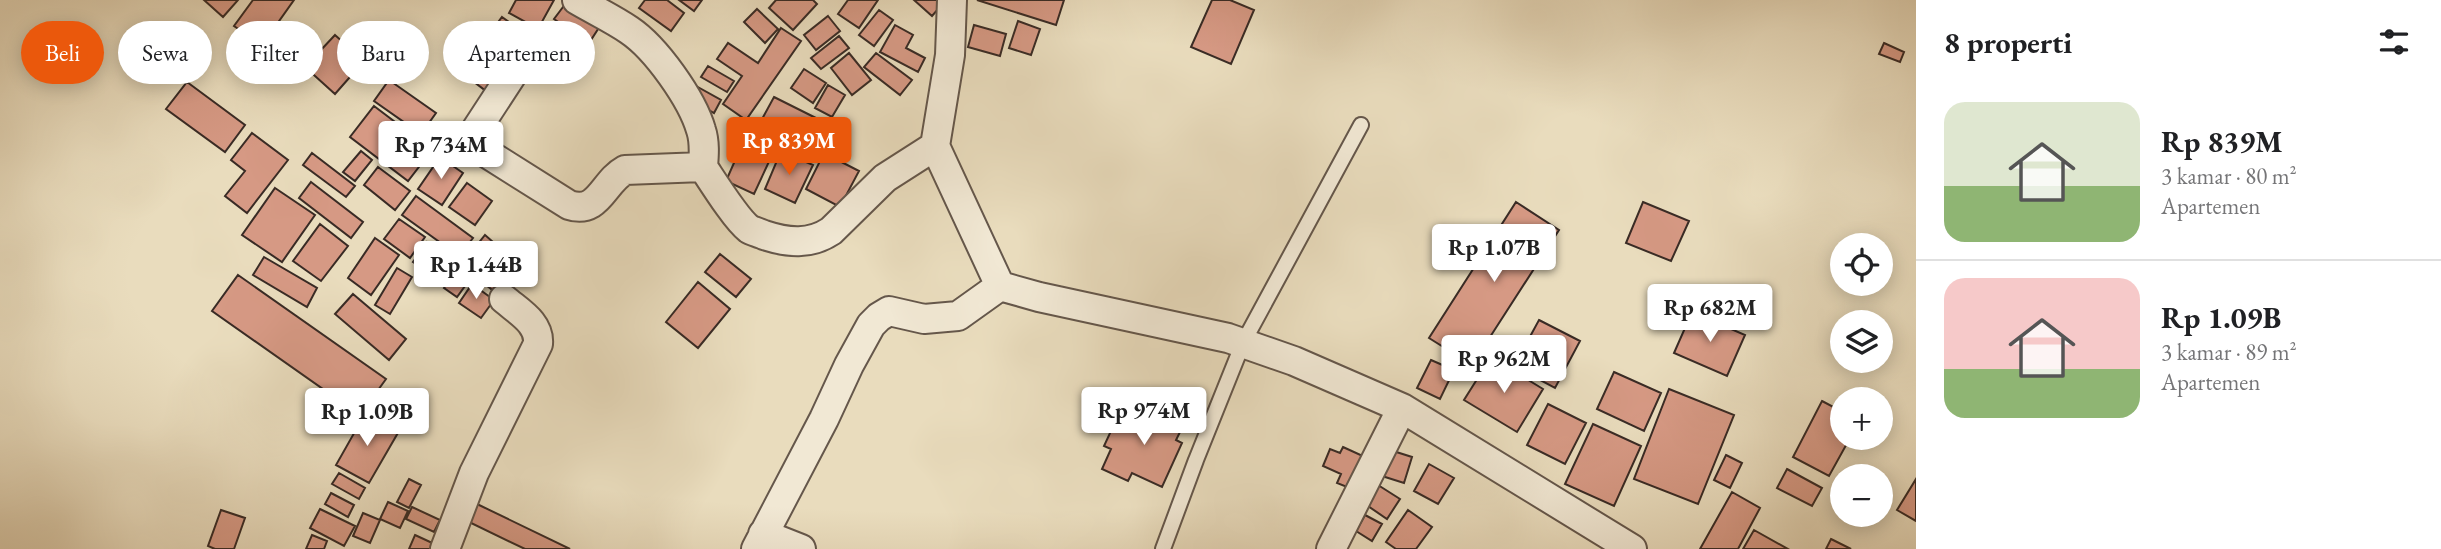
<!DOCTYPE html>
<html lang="id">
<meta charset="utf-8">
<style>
:root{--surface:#fff;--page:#f6f6f6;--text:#202124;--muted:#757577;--line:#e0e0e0;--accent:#ea580c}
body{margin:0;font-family:"EB Garamond",serif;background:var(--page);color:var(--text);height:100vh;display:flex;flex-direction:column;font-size:26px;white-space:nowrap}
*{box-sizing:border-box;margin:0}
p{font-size:23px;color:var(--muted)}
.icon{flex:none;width:38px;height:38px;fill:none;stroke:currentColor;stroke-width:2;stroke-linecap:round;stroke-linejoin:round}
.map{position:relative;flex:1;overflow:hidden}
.drawer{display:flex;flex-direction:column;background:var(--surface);width:525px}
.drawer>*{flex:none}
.guide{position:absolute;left:21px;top:21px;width:665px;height:63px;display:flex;gap:14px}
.controls{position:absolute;left:1830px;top:233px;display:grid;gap:14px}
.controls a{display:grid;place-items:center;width:63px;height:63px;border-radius:50%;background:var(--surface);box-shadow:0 4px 18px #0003;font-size:35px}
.price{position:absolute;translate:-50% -60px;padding:0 16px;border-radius:7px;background:#fff;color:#222;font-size:23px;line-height:46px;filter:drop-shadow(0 2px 4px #0008)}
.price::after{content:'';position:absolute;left:50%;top:42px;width:21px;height:16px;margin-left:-10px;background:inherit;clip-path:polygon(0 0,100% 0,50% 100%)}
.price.current{background:var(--accent);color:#fff}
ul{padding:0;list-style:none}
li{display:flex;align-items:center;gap:21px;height:175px;padding:0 28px}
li+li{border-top:2px solid var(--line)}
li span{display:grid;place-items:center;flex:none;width:196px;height:140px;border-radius:21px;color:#555}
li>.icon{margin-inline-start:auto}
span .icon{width:84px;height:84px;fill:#fffc;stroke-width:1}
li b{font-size:30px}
h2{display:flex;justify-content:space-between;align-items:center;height:84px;padding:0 28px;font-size:30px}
.chip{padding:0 24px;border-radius:32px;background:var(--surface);box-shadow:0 4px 18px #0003;font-size:24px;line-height:63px}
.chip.current{background:var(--accent);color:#fff}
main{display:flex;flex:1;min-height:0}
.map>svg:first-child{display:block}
</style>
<main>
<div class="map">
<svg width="1916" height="549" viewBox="0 0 1916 549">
<rect width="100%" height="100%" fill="#e9dcbd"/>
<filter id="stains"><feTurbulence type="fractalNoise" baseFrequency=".00286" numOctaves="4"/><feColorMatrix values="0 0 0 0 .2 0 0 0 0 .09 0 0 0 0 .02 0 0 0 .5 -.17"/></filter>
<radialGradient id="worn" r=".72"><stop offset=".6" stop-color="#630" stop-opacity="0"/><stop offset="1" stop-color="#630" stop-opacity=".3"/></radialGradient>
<path fill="#d69984" stroke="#392b25" stroke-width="2" d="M204 0H238L223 17Z
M253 0H294L262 45 234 26Z
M516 0H554L538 29 509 13Z
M645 0H667L684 13 671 31 639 8Z
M679 0H702L694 11Z
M776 0H813L817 4 793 30 769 8Z
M848 0H878L859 28 838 14Z
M914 0H946L932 16Z
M977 0H1064L1056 25Z
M1212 0H1230L1254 10 1231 64 1191 47Z
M566 3 600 26 589 43 554 19Z
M757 9 778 29 765 43 744 22Z
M879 10 893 20 874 46 859 35Z
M828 16 840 31 816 50 804 35Z
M502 17 528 36 486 91 461 72Z
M1018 21 1040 29 1031 55 1009 48Z
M895 25 913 35 906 48 925 58 918 72 880 52Z
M974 25 1006 34 1000 56 968 47Z
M553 27 591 49 576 74 539 52Z
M781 28 801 41 746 120 723 104 742 76 717 59 728 43 758 63Z
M335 35 364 61 335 94 305 67Z
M839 36 849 48 821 69 811 58Z
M1884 43 1904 52 1900 62 1879 54Z
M849 53 871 80 852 95 831 68Z
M876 53 912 80 900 95 864 67Z
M708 66 734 81 727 92 701 77Z
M804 69 826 83 813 103 791 88Z
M389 80 436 113 421 134 374 101Z
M187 82 245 125 225 152 166 109Z
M828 85 845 95 832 117 815 108Z
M696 86 721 100 714 113 688 98Z
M774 97 834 127 823 147 799 135 792 147 781 141 785 133 761 121Z
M374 106 432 150 408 181 350 137Z
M252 133 288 160 247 213 225 196 245 171 231 160Z
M744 140 773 153 754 194 726 181Z
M361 151 372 160 355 181 343 172Z
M781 151 813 165 795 203 765 189Z
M312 153 355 186 346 197 303 165Z
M824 153 859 171 840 207 806 189Z
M440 157 463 173 442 205 418 189Z
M378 167 410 191 395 210 364 185Z
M311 182 363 222 351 238 299 198Z
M467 183 492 201 475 225 449 207Z
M275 188 315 215 282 262 242 235Z
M416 196 473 238 459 256 402 215Z
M1516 202 1559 230 1472 365 1429 338Z
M1643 202 1689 221 1671 261 1626 243Z
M399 219 425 237 410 258 384 239Z
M320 224 348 246 321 281 293 261Z
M485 235 501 249 485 268 469 255Z
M375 238 399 255 371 295 348 278Z
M427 242 456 262 443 282 413 262Z
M502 253 523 270 501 297 480 280Z
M720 254 751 279 736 297 705 272Z
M264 257 317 288 307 307 253 275Z
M460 266 473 275 457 297 444 288Z
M397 268 412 277 390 314 375 305Z
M238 275 386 379 360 415 212 311Z
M698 282 730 309 698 348 666 322Z
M472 284 494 300 481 318 459 303Z
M353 294 406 339 389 360 335 314Z
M1692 312 1745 335 1727 376 1674 353Z
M1539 320 1580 341 1555 388 1514 366Z
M1491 357 1543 389 1517 432 1464 400Z
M1431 360 1454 370 1440 399 1417 388Z
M1614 372 1661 393 1644 431 1597 409Z
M1669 389 1734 415 1698 504 1634 479Z
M1822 401 1843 412V438H1850L1829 476 1793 457Z
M1548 404 1586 423 1565 464 1527 445Z
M1148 405 1185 422 1176 440 1182 443 1162 487 1132 473 1128 481 1102 469 1111 449 1104 446 1117 418 1138 428Z
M366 412 399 431 369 483 336 465Z
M1593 424 1641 446 1614 506 1565 484Z
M1343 447 1365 457 1352 489 1337 483 1341 474 1323 466 1330 449 1340 453Z
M1390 450 1412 457 1404 483 1382 476Z
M1726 455 1742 463 1730 488 1714 480Z
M1429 464 1454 478 1438 504 1414 491Z
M1787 469 1822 488 1812 506 1777 488Z
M339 473 365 488 359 499 332 484Z
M409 479 421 485 409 508 397 502Z
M1916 479V521L1897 510Z
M1378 485 1400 499 1387 519 1365 504Z
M1732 492 1760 508 1738 549H1700Z
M331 493 354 505 348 517 325 504Z
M388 502 408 511 400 528 380 519Z
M477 504 570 549H525L469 522Z
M412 507 440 520 434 532 406 519Z
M320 509 355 526 344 546 310 528Z
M221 510 245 518 234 549H215L208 546Z
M1408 510 1432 527 1416 549H1396L1386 542Z
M363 513 380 520 370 543 353 536Z
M1365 515 1382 524 1372 541 1356 531Z
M1754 530 1788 549H1743Z
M312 535 327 541 324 549H306Z
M415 535 441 547 440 549H409Z
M1831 539 1851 549H1826Z"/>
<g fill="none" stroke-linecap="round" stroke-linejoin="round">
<defs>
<path id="lane" d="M1163 549 1196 460 1243 343 1361 125"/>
<path id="street" d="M577 0C594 10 613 19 629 30 656 48 692 99 701 130 705 142 704 155 703 167
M952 0 950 55 935 146 1000 286 1039 297 1228 338 1294 361 1402 408 1632 549
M532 44 474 133V141L480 149 569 205C599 215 603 182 625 170L703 167C713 182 736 219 749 229 752 231 760 233 764 235 788 243 810 245 831 231L885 178 935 146
M763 534 801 549
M445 549 474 473 538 344C540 323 519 312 504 299
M756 549 824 419 849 365 871 325 879 317 889 311 924 319 958 316 1000 286
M1331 549 1402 408"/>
</defs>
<use href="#lane" stroke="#65574b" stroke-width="18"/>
<use href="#street" stroke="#65574b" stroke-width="32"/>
<use href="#lane" stroke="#f1e8d4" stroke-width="14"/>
<use href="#street" stroke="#f1e8d4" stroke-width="28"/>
</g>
<rect width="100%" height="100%" filter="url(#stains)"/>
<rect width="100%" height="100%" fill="url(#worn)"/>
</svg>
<div class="controls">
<a><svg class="icon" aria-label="locate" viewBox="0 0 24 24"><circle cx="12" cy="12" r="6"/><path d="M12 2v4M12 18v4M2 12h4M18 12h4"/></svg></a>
<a><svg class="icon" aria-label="layers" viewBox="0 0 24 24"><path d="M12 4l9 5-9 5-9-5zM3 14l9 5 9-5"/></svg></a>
<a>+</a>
<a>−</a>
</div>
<b class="price current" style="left:789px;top:177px">Rp 839M</b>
<b class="price" style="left:441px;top:181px">Rp 734M</b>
<b class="price" style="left:1494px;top:284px">Rp 1.07B</b>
<b class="price" style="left:476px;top:301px">Rp 1.44B</b>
<b class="price" style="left:1710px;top:344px">Rp 682M</b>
<b class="price" style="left:1504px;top:395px">Rp 962M</b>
<b class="price" style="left:1144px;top:447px">Rp 974M</b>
<b class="price" style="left:367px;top:448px">Rp 1.09B</b>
<div class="guide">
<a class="chip current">Beli</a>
<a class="chip">Sewa</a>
<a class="chip">Filter</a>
<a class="chip">Baru</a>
<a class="chip">Apartemen</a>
</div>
</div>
<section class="drawer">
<h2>8 properti<svg class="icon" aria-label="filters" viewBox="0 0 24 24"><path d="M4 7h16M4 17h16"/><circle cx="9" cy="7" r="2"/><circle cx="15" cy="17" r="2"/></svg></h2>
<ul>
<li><span style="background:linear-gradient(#dfe7d0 60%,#8fb573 0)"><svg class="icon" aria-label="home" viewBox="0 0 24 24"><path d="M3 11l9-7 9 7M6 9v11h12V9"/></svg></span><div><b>Rp 839M</b><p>3 kamar · 80 m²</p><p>Apartemen</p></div></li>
<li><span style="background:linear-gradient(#f6c9c9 65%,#8fb573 0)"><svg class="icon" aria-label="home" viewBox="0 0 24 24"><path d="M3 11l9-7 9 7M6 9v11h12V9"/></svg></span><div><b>Rp 1.09B</b><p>3 kamar · 89 m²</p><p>Apartemen</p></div></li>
</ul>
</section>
</main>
